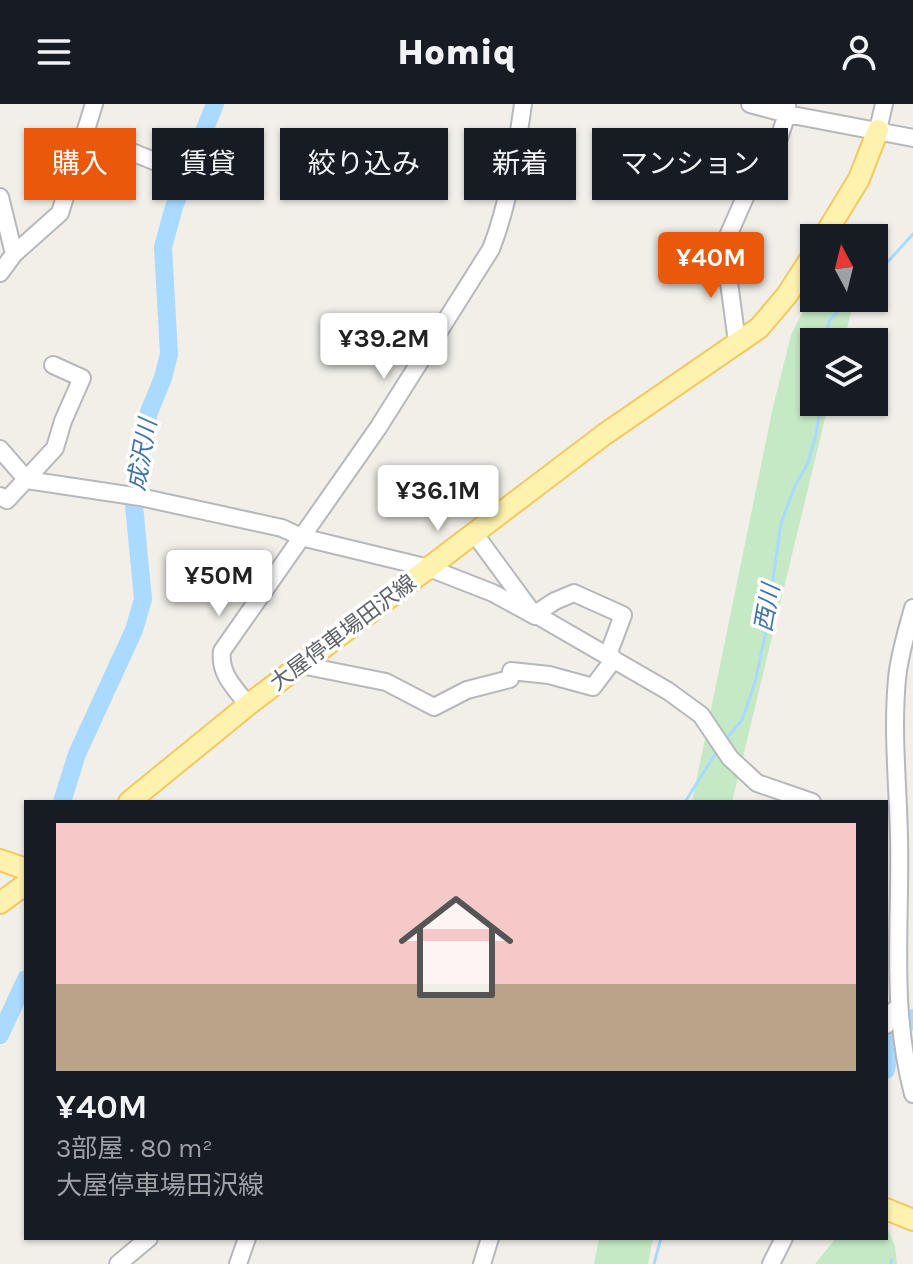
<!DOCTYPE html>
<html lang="ja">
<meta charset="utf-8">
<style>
:root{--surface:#171b24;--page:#20242c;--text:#f1f3f6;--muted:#9ea1a6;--line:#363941;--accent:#ea580c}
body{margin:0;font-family:Karla,"Noto Sans JP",sans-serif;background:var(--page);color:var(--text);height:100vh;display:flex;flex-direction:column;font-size:30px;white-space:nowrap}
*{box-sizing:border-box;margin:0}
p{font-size:26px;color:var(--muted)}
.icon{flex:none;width:44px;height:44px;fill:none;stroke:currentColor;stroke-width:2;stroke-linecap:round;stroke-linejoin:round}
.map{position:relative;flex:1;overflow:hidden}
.sheet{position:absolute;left:24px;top:696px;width:864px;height:440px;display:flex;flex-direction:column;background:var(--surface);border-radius:0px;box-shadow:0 2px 6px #0004}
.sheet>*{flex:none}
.hud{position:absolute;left:24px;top:24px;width:866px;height:72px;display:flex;gap:16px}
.needle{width:52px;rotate:353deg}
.buttons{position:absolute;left:800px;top:120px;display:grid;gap:16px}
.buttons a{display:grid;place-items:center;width:88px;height:88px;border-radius:0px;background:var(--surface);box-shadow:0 2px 6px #0004;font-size:40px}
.price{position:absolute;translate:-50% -68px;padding:0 18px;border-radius:8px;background:#fff;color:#222;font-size:26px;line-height:52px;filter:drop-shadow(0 2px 4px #0008)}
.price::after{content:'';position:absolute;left:50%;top:48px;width:24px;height:18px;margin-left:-12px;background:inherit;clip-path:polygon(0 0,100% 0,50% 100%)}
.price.current{background:var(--accent);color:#fff}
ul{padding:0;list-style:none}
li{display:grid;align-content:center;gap:16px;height:424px;padding:0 32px}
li+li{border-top:2px solid var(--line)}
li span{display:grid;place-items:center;height:248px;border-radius:0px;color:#555}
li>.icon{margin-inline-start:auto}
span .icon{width:144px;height:144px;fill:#fffc;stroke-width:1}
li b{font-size:34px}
.pill{padding:0 28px;border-radius:0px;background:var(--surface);box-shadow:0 2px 6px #0004;font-size:28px;line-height:72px}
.pill.current{background:var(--accent);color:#fff}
header{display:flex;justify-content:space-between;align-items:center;height:104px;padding:0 32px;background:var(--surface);font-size:36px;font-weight:800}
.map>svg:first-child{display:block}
</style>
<header><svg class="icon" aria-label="menu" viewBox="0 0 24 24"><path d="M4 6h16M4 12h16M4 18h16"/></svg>Homiq<svg class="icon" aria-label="person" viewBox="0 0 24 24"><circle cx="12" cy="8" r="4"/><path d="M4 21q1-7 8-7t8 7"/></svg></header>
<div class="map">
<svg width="913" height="1160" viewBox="0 0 913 1160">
<rect width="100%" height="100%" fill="#f1efe8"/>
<path fill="#c5e8c5" d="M814 185V194H854L844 238H814V298H829L732 698H692L773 303 791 231Z
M886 1121 895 1142 897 1160H815L836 1134H886Z
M599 1134H653L648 1160H594Z"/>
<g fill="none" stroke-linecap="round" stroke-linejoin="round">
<path stroke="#aadaff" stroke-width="3" d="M874 173 913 130
M826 238 829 217 849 194
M725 636 742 616 755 578 765 531 781 419 795 382 808 359 816 330 821 298
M685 698 718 646
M654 1160 661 1134
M891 1160 892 1156"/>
<path stroke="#aadaff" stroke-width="18" d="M62 698 77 650 134 526 143 495 133 391 149 308 163 274 169 250 163 143 174 103 215 0
M0 931 26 875
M886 966 892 932 913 914"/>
<defs>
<path id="minor" d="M750 0 787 10 913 34
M878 26 884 0
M85 29 186 70 197 78
M0 93 14 150
M0 169 14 150 60 109 94 0
M737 238 724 141 746 91 774 49 787 10V0
M0 345 27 376 140 393 282 424 301 433 429 464 493 489 535 512
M0 392 7 396 55 344 63 317 82 274 53 261
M474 429 532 508
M913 504C907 527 899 551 897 575 892 628 898 681 899 734 901 823 890 902 913 990
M535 510 668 587 701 611 730 654 757 679 812 698
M535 510 555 497 574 489 623 511 608 551
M301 561 386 578 434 603 467 586 510 575
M511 567 549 571 593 583 614 555
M248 601C235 584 219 570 222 547L378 324 491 145C509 99 516 49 523 0
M886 921 888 912 897 904
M118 1160 149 1134
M238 1160 247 1134
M482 1160 490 1134
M771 1160 784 1134"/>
<path id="major" d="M823 134 859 75 878 26
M129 698 248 601 535 383 605 330 759 224 787 191 814 149
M0 756 26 765
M0 799 26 780
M886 1105 913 1116"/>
</defs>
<use href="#minor" stroke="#b5b8bc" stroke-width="20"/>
<use href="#major" stroke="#f2c960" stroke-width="24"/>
<use href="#minor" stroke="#fff" stroke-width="16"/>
<use href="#major" stroke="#fff2af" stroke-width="20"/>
</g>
<g text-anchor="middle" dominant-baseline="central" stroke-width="7" stroke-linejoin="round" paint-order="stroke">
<g font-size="22" fill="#5f6368" stroke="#fff">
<text transform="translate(343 529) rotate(-37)">大屋停車場田沢線</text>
</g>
<g font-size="24" font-style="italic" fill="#4174aa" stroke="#fff">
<text transform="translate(142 351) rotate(-80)">成沢川</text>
<text transform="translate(767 504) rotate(-80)">西川</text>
</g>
</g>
</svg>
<div class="buttons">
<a><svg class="needle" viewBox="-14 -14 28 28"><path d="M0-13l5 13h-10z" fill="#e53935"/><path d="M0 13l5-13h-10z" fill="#9ea1a6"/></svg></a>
<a><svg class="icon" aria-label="layers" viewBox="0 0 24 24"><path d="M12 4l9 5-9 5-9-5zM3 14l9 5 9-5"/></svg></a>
</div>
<b class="price current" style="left:711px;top:196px">¥40M</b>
<b class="price" style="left:384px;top:277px">¥39.2M</b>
<b class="price" style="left:438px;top:429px">¥36.1M</b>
<b class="price" style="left:219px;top:514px">¥50M</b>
<div class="hud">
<a class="pill current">購入</a>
<a class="pill">賃貸</a>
<a class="pill">絞り込み</a>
<a class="pill">新着</a>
<a class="pill">マンション</a>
</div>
<section class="sheet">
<ul>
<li><span style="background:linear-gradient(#f6c9c9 65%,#b9a48a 0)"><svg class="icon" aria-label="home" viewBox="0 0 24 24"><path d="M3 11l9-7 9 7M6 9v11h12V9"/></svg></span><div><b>¥40M</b><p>3部屋 · 80 m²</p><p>大屋停車場田沢線</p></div></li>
</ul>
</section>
</div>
